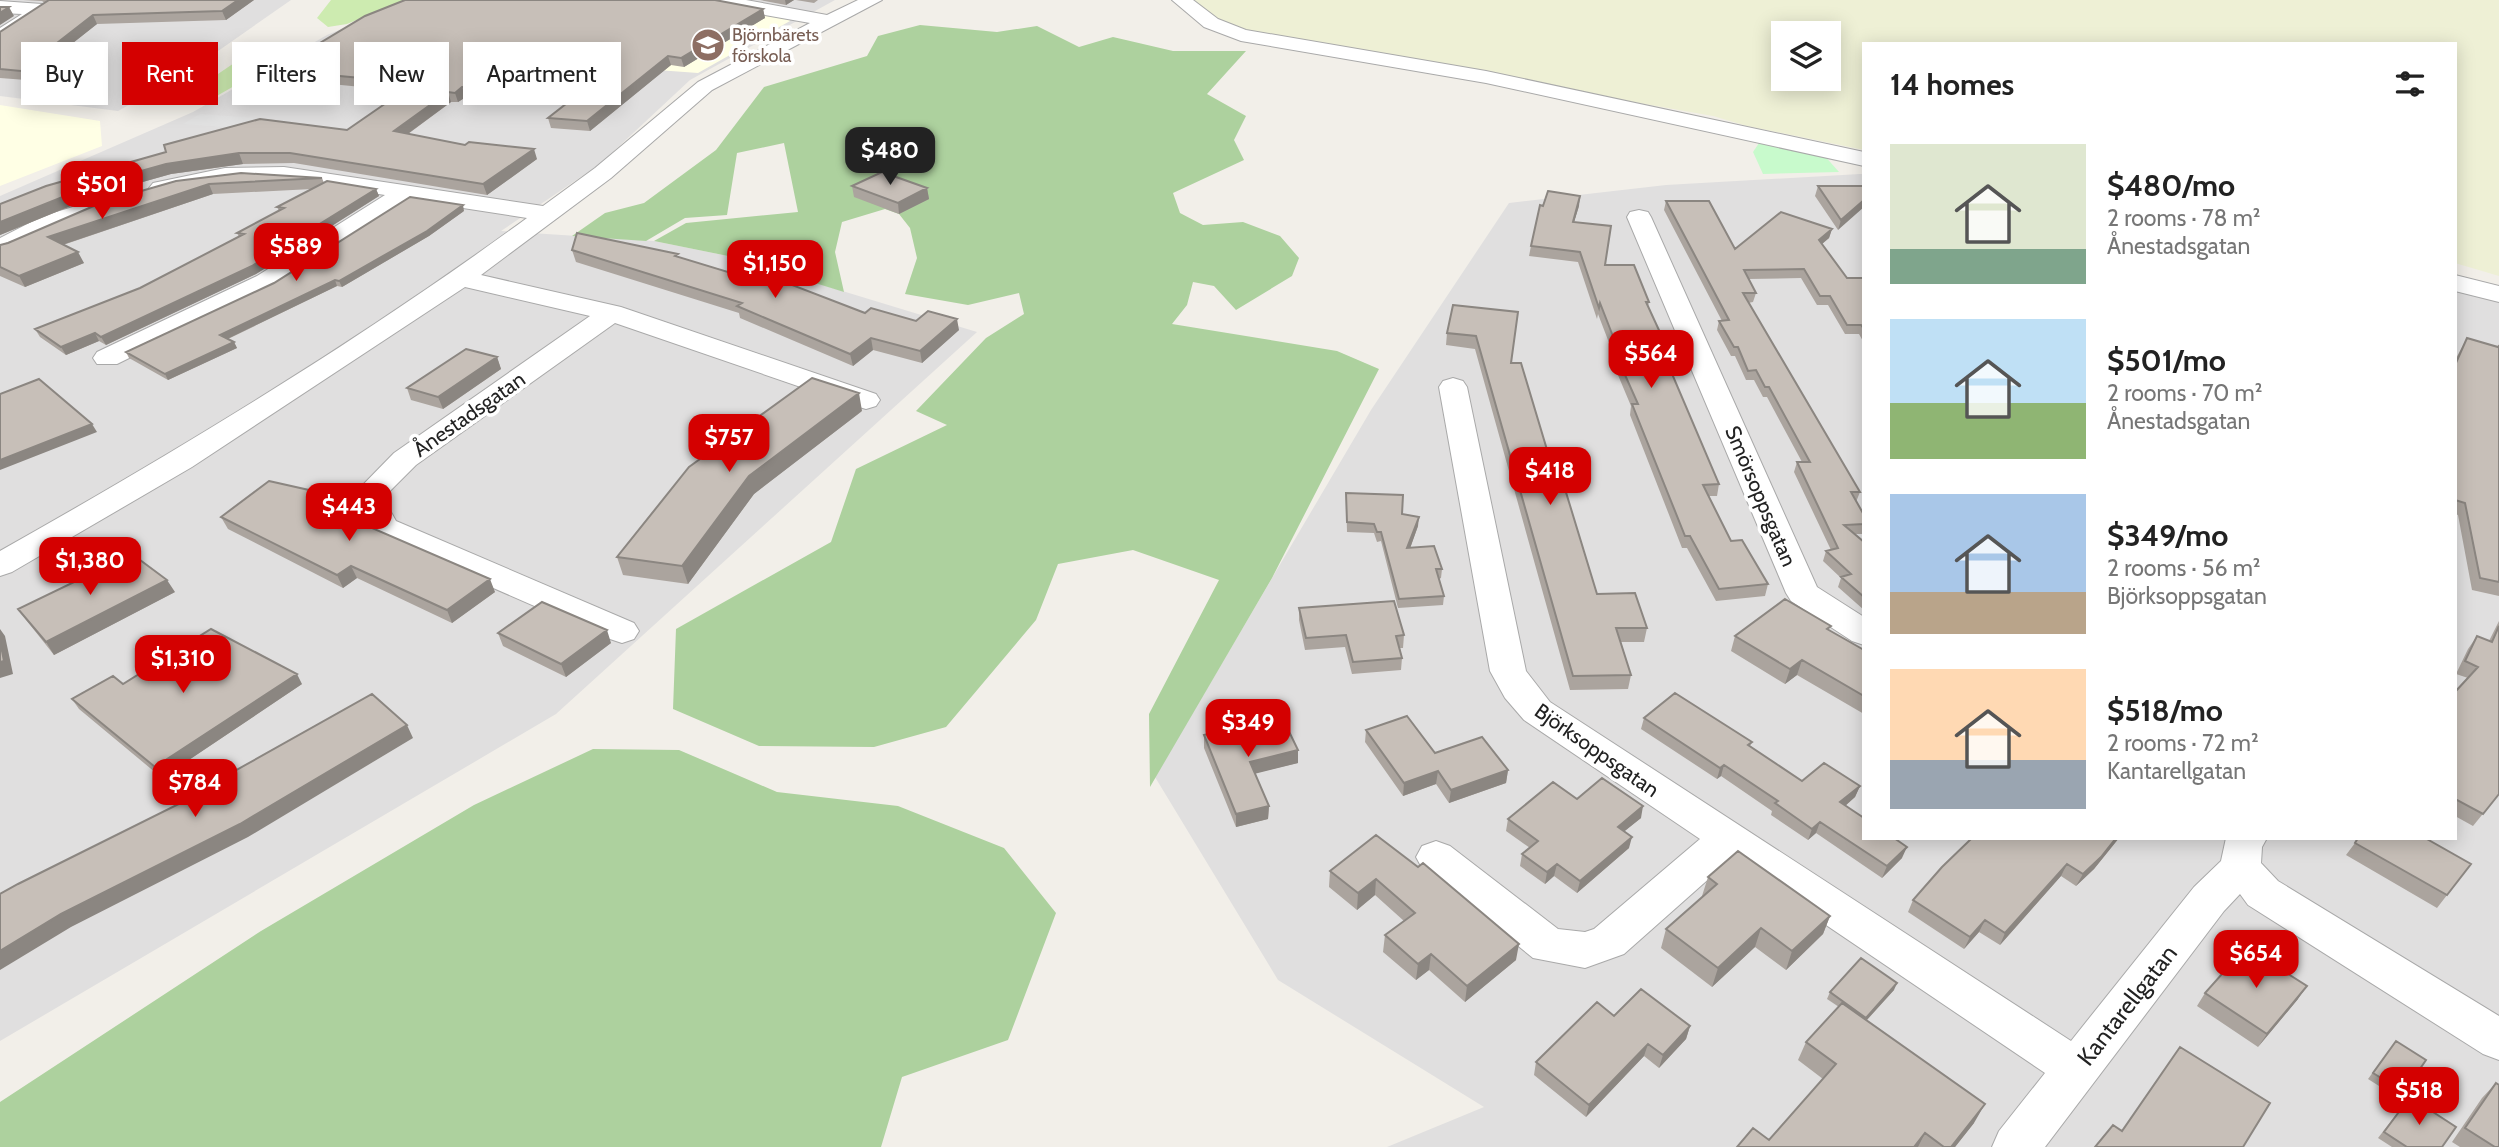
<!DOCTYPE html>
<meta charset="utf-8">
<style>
:root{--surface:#fff;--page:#f6f6f6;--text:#222;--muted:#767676;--accent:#d40000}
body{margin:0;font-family:Cabin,sans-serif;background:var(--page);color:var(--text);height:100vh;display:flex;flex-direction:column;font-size:26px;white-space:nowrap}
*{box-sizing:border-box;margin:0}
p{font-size:23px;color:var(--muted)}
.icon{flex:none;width:38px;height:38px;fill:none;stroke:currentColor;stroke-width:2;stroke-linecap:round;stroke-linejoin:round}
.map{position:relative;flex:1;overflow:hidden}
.panel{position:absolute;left:1862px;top:42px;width:595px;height:798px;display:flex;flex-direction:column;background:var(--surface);border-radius:0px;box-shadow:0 4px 18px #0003}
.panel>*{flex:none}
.top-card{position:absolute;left:21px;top:42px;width:665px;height:63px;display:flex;gap:14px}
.buttons{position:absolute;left:1771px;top:21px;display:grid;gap:14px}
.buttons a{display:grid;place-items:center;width:70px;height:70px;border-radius:0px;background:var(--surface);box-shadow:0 4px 18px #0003;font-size:35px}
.price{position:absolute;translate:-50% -60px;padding:0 16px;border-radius:14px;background:var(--accent);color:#fff;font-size:23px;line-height:46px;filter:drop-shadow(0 2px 4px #0008)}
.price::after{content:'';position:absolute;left:50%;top:42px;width:21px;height:16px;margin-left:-10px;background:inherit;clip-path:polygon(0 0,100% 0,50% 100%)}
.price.on{background:#222;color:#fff}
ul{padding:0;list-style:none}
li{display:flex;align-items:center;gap:21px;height:175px;padding:0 28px}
li span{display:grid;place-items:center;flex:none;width:196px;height:140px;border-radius:0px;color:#555}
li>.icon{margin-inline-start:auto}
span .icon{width:84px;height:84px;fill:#fffc;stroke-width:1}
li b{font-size:30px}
h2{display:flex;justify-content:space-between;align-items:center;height:84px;padding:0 28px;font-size:30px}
.tag{padding:0 24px;border-radius:0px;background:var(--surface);box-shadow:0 4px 18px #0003;font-size:24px;line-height:63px}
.tag.on{background:var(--accent);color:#fff}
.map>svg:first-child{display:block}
</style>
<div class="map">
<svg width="2499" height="1147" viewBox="0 0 2499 1147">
<rect width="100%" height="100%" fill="#f2efe9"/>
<path fill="#e0dfdf" d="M0 0H291L188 72 118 111 0 96Z
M412 0H835L690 80 600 164 501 231 654 241 728 256 977 332 556 714 0 1041V196L193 112 327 35Z
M1860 174H1864V838H2455V285L2499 296V1147H1387L1484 1107 1278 980 1155 777 1371 410 1509 203 1666 185Z"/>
<path fill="#ffffe5" d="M750 11 788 17 790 21 698 73 630 68Z
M0 105 100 121 102 146 0 186Z"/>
<path fill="#eef0d5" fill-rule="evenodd" d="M1191 0H2499V276L2455 263V44H1864V150L1747 126 1713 116 1254 35 1207 14ZM1783 33H1829V79H1783Z"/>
<path fill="#cdebb0" d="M331 0H405L347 24 328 27 317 18Z
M292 53 201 105 189 102 196 89 240 59Z"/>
<path fill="#add19e" d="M920 25 997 32 1037 26 1079 47 1113 37 1173 51H1246L1207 94 1246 116 1234 140 1244 160 1173 193 1180 213 1203 225 1243 222 1280 236 1299 258 1292 276 1236 310 1214 286 1193 282 1187 305 1172 324 1337 351 1379 369 1272 578 1150 787 1149 714 1219 580 1133 550 1058 564 1036 620 946 727 874 747 759 746 673 709 676 629 831 542 856 469 947 425 916 411 986 338 1024 314 1019 293 968 305 905 294 917 258 910 228 899 214 885 209 842 222 835 252 844 292 728 256 654 241 686 223 798 212 784 143 737 153 727 215 685 218 646 241 572 236 605 213 644 203 716 150 764 87 867 56 878 36Z
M593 749 679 750 777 792 898 806 1004 848 1056 913 1008 1040 902 1077 881 1147H0V1102L261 931 474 805Z"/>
<path fill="#c8facc" d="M1759 143 1823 154 1839 172 1763 174 1753 152Z"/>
<path fill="#e2e2e2" d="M200 114 269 119 254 129 183 124Z"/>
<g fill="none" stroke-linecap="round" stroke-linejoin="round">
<defs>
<path id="minor" d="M706 0H746L827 15 858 0H882L712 90 611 178 481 275 621 307 876 394 880 400 876 406 866 409 856 406 615 323 416 465 383 498 396 521 634 623 639 631 634 639 622 643 610 639 372 535 351 497 394 453 590 316 465 287 192 467 12 572 0 576V551C181 449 359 341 527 218L411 200 275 286 117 364H97L93 358 97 352 257 276 385 195 314 184 255 180 195 186 161 195 153 193 149 188 153 183 225 168 284 167 543 206 595 168 698 82 810 23 715 6Z
M1172 0H1193L1218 19 1246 30 1486 71 1864 152V166L1486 83 1241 41 1204 27Z
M0 1 42 4 51 10 0 42V28L22 14 0 13Z
M116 194 124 196 128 201 124 206 61 226 0 255V238L43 216Z
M1639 210 1648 212 1651 217 1817 587 1864 617V645L1852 641 1791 601 1786 593 1627 217 1630 212Z
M2455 275 2499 286V302L2455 291Z
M1453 378 1463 381 1467 387 1526 671 1550 702 2071 1041 2194 887 2221 861 2226 838H2267L2262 847 2261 863 2278 881 2499 1016V1060L2483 1054 2248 905 2240 894 2224 911 2045 1147H1992L1999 1131 2045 1073 1730 860 1624 954 1585 968 1533 958 1422 868 1416 857 1422 846 1436 841 1450 846 1558 929 1585 932 1594 929 1700 839 1524 720 1505 698 1490 671 1439 387 1443 381Z"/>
</defs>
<use href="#minor" stroke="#a9a9a9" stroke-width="2"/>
<use href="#minor" fill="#fff" fill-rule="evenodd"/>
</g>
<path fill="#aba49e" d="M23 0H254L226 20 97 24 26 80 0 78V32L45 3 42 1Z
M760 0H794L786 5Z
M796 0H818L814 3Z
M763 9 765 18 684 67 671 65 590 131 551 128 548 118 565 105 466 97 458 102H451L408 134 537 159 487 195 294 163 243 164 171 174 100 194 0 235V204L347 130 403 91 279 79 275 70Z
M322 178 324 183 376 189 379 196 256 274 106 345 99 341 66 355 40 337 35 329 140 288 239 237 237 233 279 211 277 207 312 189 213 194 63 245 84 263 25 287 0 276V245L176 181Z
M852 186 927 188 929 199 899 214 854 197Z
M1818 186H1864L1838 230 1815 196Z
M1666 201 1735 249 1832 229 1829 238 1822 244 1847 278H1864V343L1859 334H1845L1828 305H1817L1801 278 1748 279 1756 293 1753 302 1748 303 1860 492 1856 502 1864 515V534H1855L1864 542V610L1838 587 1841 578 1823 561 1826 551 1831 550 1794 472 1797 462H1802L1767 397H1763L1754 380H1746L1735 356H1731L1717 330 1719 321H1722L1664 210Z
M1579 206 1574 222 1605 265 1649 302 1648 306 1664 341 1662 352 1719 484 1717 496H1709L1731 541 1768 584 1765 596 1716 601 1687 548H1682L1630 415 1631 406 1615 368 1616 361 1598 314 1597 319 1578 262 1529 256 1531 246Z
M464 211 429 236 342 287 337 286 228 339 234 342 237 348 168 380 129 358 126 352Z
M572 250 679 257 865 313 916 321 959 330 922 363 873 350 853 366 740 318 739 313 576 262Z
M1453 305 1511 363 1548 453 1597 594 1647 628 1644 642H1621L1631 675 1628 689 1570 690 1475 349 1446 345 1447 333Z
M2467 338 2498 347 2499 346V596L2472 590 2458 515 2455 514V360Z
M497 357 501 369 443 409 411 400 407 388Z
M862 411 754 494 688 584 623 575 617 557Z
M1346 493 1402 514 1418 526 1410 548 1442 569 1441 578 1439 579 1444 596 1443 605 1398 608 1381 541 1377 542 1374 533 1347 532Z
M221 517 365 525 495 592 452 623 357 578 343 588 228 529Z
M175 592 54 655 27 621 18 609Z
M1299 608 1404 635 1403 648H1400L1402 658 1401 670 1352 674 1345 647 1305 650 1299 620Z
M2499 621V794L2473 826 2455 816V692L2468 678 2456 674 2468 649 2477 636 2489 641Z
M1829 630 1864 650V714L1797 675 1785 684 1731 651 1735 636Z
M498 633 611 643 566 677 503 646Z
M123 684H302L162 778 79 709 72 699Z
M1644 718 1752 742 1750 746 1802 781 1860 786 1855 797 1845 806 1902 858 1882 878 1816 833 1808 840 1771 815 1772 811 1721 776 1717 779 1641 729Z
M1366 730 1435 753 1508 770 1506 783 1449 803 1436 784 1403 796 1365 742Z
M1204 735 1298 763 1255 773 1269 806 1268 819 1236 827 1204 748Z
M1577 799 1641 818 1624 831 1629 848 1577 893 1554 876 1545 884 1520 866 1522 854 1530 848 1506 831 1508 819Z
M1376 835 1516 960 1465 1002 1429 970 1416 980 1383 952 1385 935 1404 921 1375 895 1357 910 1329 887 1330 871Z
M2018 838H2119L2094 869 2076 886 2061 876 2000 945 1979 932 1964 949 1908 912 1913 900Z
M2355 843 2471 864 2437 908 2346 855Z
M1708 877 1830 916 1823 934 1786 970 1755 947 1712 987 1661 948 1666 929 1703 896H1702Z
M1894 990 1867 1020 1974 1123 1955 1147H1737L1769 1140 1823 1079 1798 1060 1806 1042 1839 1007 1827 999 1830 992Z
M2205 993 2298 999 2258 1047 2197 1006Z
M1690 1026 1686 1039 1659 1068 1644 1056 1586 1117 1534 1075 1536 1062Z
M2396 1041 2404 1092 2398 1098 2368 1079Z
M2496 1083 2499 1147H2460L2452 1142 2482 1098Z
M2410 1097 2442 1147H2392L2378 1138Z"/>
<path fill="#8b8681" d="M238 0H254L226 20 222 11Z
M785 0H794L786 5Z
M9 7 14 16 0 25V13Z
M763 9 765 18 684 67 681 58Z
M93 15 97 24 26 80 21 71Z
M668 56 671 65 590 131 587 121Z
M462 87 466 97 458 102 455 93Z
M448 92 451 102 398 141 394 131Z
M534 149 537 159 487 195 483 184Z
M239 153 243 164 171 174 100 194 0 235V222L95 184 166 164Z
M209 184 213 194 53 248 48 237Z
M927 188 929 199 899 214 898 203Z
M376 189 379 196 256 274 106 345 101 337Z
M1580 196 1579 206 1571 232 1573 222Z
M1864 200V207L1838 230 1841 220Z
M463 205 464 211 429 236 342 287 339 281Z
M1832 229 1829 238 1816 249 1819 240Z
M78 252 84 263 25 287 19 276Z
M335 280 337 286 223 341 220 335Z
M957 319 959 330 922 363 920 351Z
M95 333 99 341 66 355 61 347Z
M871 338 873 350 853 366 850 354Z
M234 342 237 348 168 380 165 374Z
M497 357 501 369 443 409 438 397Z
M859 393 862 411 754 494 688 584 682 566 749 476Z
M92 424 97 432 0 470V460Z
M1419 517 1418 526 1407 557V548Z
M351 566 357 578 343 588 337 575Z
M490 579 495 592 452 623 447 610Z
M167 580 175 592 54 655 46 642Z
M0 629 5 636 13 674 0 678Z
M607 630 611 643 566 677 561 664Z
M1802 660 1797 675 1785 684 1790 669Z
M297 674 302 684 162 778 155 767Z
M407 725 413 738 248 837 71 927 0 970V951L61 914Z
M1298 750V763L1250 775V762Z
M1724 765 1721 776 1717 779 1720 768Z
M1508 770 1506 783 1449 803 1451 790Z
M1438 771 1436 784 1403 796 1404 783Z
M1860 786 1855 797 1836 814 1840 802Z
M1269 806 1268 819 1236 827V814Z
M1643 806 1641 818 1615 839 1618 827Z
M1820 822 1816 833 1808 840 1812 829Z
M1632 837 1629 848 1577 893 1580 881Z
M2116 838H2119L2094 869 2076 886 2083 874Z
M1907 847 1902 858 1882 878 1887 866Z
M1557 864 1554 876 1545 884 1547 872Z
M2067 864 2061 876 2000 945 2005 933Z
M1376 879 1375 895 1357 910 1358 893Z
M1830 916 1823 934 1786 970 1792 951Z
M1985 920 1979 932 1964 949 1970 937Z
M1761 928 1755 947 1712 987 1718 968Z
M1519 944 1516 960 1465 1002 1467 986Z
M1431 954 1429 970 1416 980 1418 964Z
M1897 983 1894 990 1863 1024 1866 1018Z
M2307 986 2298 999 2258 1047 2267 1034Z
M1690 1026 1686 1039 1659 1068 1663 1055Z
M1648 1044 1644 1056 1586 1117 1589 1105Z
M1985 1104 1974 1123 1955 1147H1951Z
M1925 1133 1918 1147H1914Z"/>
<path fill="#c7bfb8" stroke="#8b8681" stroke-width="2" d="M49 0H238L222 11 93 15 21 71 0 69V32Z
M405 0H715L763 9 681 58 668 56 587 121 548 118 576 96 462 87 455 93 448 92 394 131 465 145 469 142 534 149 483 184 290 153H239L166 164 95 184 0 222V204L46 186 166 152 164 145 260 119 347 130 415 83 275 70 365 16Z
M0 7H9L0 13Z
M882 172 927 188 898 203 852 186Z
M241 173 322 178 209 184 48 237 78 252 19 276 0 267V245L8 243 103 202 176 181Z
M327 181 376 189 252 266 101 337 95 333 61 347 35 329 140 288 244 234 237 233 284 208 277 207Z
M1818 186H1864V200L1841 220Z
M1548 191 1580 196 1573 222 1611 226 1605 265H1634L1649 302H1646L1664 341H1658L1719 484 1703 485 1731 541 1742 540 1768 584 1719 589 1690 536H1685L1632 404H1638L1617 357H1621L1600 303 1599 308 1580 252 1531 246 1540 205 1543 206Z
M410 197 463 205 427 231 339 281 335 280 220 335 234 342 165 374 126 352 274 283Z
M1666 201H1709L1735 249 1781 212 1832 229 1819 240 1847 278H1864V329L1861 325H1847L1830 296H1820L1804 269 1744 270 1756 293H1743L1860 492H1851L1864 515V524L1844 525 1864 542V597L1841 577 1851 574 1826 551 1838 548 1797 462H1810L1769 387H1765L1756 370 1748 371 1738 347H1734L1719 321 1729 320Z
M577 233 678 254 675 256 774 286 782 281 865 313 871 308 916 321 928 311 957 319 920 351 871 338 850 354 737 306 742 303 572 250Z
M1453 305 1518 312 1511 363H1521L1548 453H1554L1597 594 1635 593 1647 628H1616L1631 675 1573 676 1476 336 1447 333Z
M2467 338 2498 347 2499 346V582L2480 578 2465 503 2455 500V365Z
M466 349 497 357 438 397 407 388Z
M812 378 859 393 749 476 682 566 617 557 689 467Z
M39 379 92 424 0 460V394Z
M269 481 309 490 359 515 365 525 490 579 447 610 351 566 337 575 221 517Z
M1346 493 1403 495 1402 514 1419 517 1407 548 1434 546 1442 569H1436L1444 596 1399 599 1381 532H1377L1374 524 1347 522Z
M132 554 167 580 46 642 18 609Z
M1785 599 1831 626 1827 629 1864 650V696L1802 660 1790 669 1735 636Z
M1394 601 1404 635 1396 636 1402 658 1353 662 1346 635 1306 638 1299 608Z
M542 602 607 630 561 664 498 633Z
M2499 626V794L2483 814 2455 799V692L2478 667 2465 661 2477 636 2492 642Z
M211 629 297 674 155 767 72 699 113 676 123 684Z
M0 641 4 661 0 662Z
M1675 693 1752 742 1748 745 1802 781 1824 763 1860 786 1840 802 1864 818V838H1894L1907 847 1887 866 1820 822 1812 829 1775 803 1778 801 1724 765 1720 768 1644 718Z
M372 694 407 725 240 824 61 914 0 951V894L18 884 227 780 224 777Z
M1407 716 1435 753 1482 737 1508 770 1451 790 1438 771 1404 783 1366 730Z
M1282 717 1298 750 1250 762 1269 806 1236 814 1204 735Z
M1602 778 1643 806 1618 827 1632 837 1580 881 1557 864 1547 872 1522 854 1538 841 1508 819 1553 782 1577 799Z
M1376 835 1418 867 1423 863 1519 944 1467 986 1431 954 1418 964 1385 935 1415 913 1376 879 1358 893 1330 871Z
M1972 838 2018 839 2116 838 2101 857 2083 874 2067 864 2005 933 1985 920 1970 937 1913 900 1942 867Z
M2358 838H2425L2471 864 2447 895 2355 843Z
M1738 851 1830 916 1792 951 1761 928 1718 968 1666 929 1717 884 1708 877Z
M2246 947 2307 986 2267 1034 2205 993Z
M1861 958 1897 983 1866 1018 1830 992Z
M1641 989 1690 1026 1663 1055 1648 1044 1589 1105 1536 1062 1597 1002 1614 1016Z
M1842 1003 1985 1104 1951 1147H1944L1925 1133 1914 1147H1737L1753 1128 1769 1140 1836 1064 1806 1042Z
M2396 1041 2426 1060 2404 1092 2373 1073Z
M2180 1047 2270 1103 2243 1147H2095L2113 1125 2122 1131Z
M2496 1083 2499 1085V1147H2495L2465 1128Z
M2410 1097 2456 1127 2442 1147H2407L2384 1132Z"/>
<defs>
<symbol id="school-disc" viewBox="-11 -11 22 22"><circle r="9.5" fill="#8d6e63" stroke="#fff"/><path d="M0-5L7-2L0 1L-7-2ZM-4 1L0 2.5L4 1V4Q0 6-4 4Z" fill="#fff"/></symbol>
</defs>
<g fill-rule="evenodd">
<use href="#school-disc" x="689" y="26" width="38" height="38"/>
</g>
<g text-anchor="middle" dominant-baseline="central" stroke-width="7" stroke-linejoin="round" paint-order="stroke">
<g font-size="18" fill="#785e54" stroke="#fff" text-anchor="start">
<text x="732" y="35">Björnbärets<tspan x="732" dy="21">förskola</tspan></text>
</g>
<g font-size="21" fill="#222" stroke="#fff">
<text transform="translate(469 414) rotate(-35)">Ånestadsgatan</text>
<text transform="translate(1761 496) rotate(67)">Smörsoppsgatan</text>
<text transform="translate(1597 750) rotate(35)">Björksoppsgatan</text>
</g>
<g font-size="24" fill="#222" stroke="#fff">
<text transform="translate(2127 1005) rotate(-52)">Kantarellgatan</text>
</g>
</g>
</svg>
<div class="buttons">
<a><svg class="icon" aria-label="layers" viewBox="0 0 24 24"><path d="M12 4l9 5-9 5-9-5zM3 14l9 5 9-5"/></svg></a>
</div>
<b class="price on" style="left:890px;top:187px">$480</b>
<b class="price" style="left:102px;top:221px">$501</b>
<b class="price" style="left:296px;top:283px">$589</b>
<b class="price" style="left:775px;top:300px">$1,150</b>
<b class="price" style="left:1651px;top:390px">$564</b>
<b class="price" style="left:729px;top:474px">$757</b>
<b class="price" style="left:1550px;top:507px">$418</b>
<b class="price" style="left:349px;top:543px">$443</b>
<b class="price" style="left:90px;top:597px">$1,380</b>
<b class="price" style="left:183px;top:695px">$1,310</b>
<b class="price" style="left:1248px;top:759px">$349</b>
<b class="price" style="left:195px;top:819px">$784</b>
<b class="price" style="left:2256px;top:990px">$654</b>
<b class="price" style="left:2419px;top:1127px">$518</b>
<div class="top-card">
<a class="tag">Buy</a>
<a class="tag on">Rent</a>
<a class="tag">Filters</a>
<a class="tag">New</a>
<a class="tag">Apartment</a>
</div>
<section class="panel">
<h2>14 homes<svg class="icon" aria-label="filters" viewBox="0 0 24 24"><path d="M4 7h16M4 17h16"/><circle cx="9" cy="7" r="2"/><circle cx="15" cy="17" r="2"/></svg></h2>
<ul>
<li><span style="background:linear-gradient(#dfe7d0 75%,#7fa58c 0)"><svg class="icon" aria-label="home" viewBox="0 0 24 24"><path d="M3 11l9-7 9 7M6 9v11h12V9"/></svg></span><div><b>$480/mo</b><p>2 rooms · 78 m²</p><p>Ånestadsgatan</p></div></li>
<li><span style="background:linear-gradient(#bfe0f5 60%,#8fb573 0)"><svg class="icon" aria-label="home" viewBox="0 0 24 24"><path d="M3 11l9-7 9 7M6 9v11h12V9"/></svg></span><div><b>$501/mo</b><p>2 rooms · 70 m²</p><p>Ånestadsgatan</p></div></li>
<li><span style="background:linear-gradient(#a9c7e8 70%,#b9a48a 0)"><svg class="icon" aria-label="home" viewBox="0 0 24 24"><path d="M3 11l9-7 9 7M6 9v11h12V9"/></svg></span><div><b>$349/mo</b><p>2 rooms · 56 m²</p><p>Björksoppsgatan</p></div></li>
<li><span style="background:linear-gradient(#ffd9b3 65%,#9aa5b1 0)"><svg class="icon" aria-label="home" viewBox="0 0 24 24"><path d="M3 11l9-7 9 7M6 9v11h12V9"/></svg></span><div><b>$518/mo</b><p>2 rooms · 72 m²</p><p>Kantarellgatan</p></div></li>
</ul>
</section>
</div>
